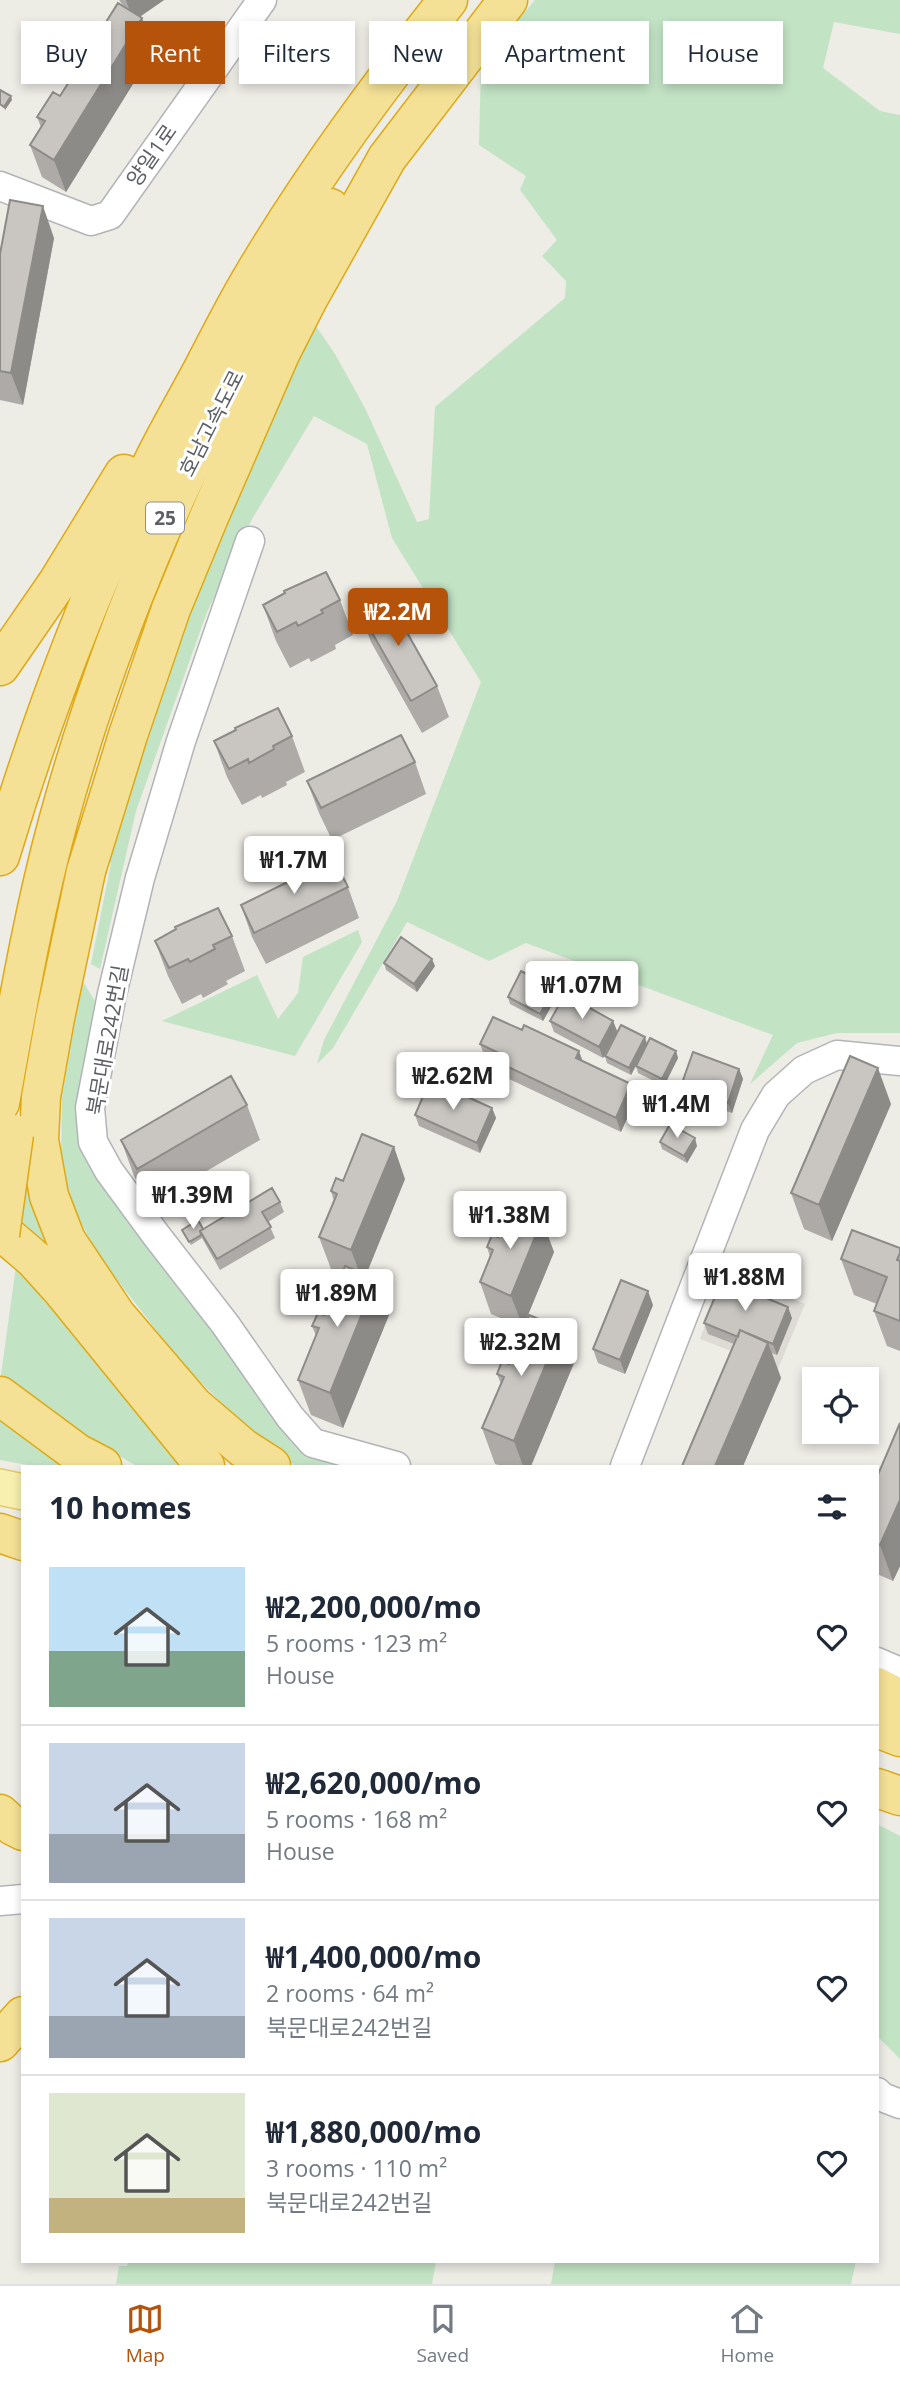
<!DOCTYPE html>
<meta charset="utf-8">
<style>
:root{--surface:#fff;--page:#f6f6f7;--text:#1f2937;--muted:#747a83;--line:#e0e1e3;--accent:#b45309}
body{margin:0;font-family:"Open Sans","Noto Sans KR",sans-serif;background:var(--page);color:var(--text);height:100vh;display:flex;flex-direction:column;font-size:26px;white-space:nowrap}
*{box-sizing:border-box;margin:0}
p{font-size:23px;color:var(--muted)}
.icon{flex:none;width:38px;height:38px;fill:none;stroke:currentColor;stroke-width:2;stroke-linecap:round;stroke-linejoin:round}
.map{position:relative;flex:1;overflow:hidden}
.side{position:absolute;left:21px;top:1465px;width:858px;height:798px;display:flex;flex-direction:column;background:var(--surface);border-radius:0px;box-shadow:0 4px 10px #0003}
.side>*{flex:none}
.hud{position:absolute;left:21px;top:21px;width:859px;height:63px;display:flex;gap:14px}
.controls{position:absolute;left:802px;top:1367px;display:grid;gap:14px}
.controls a{display:grid;place-items:center;width:77px;height:77px;border-radius:0px;background:var(--surface);box-shadow:0 4px 10px #0003;font-size:35px}
.price{position:absolute;translate:-50% -60px;padding:0 16px;border-radius:7px;background:#fff;color:#222;font-size:23px;line-height:46px;filter:drop-shadow(0 2px 4px #0008)}
.price::after{content:'';position:absolute;left:50%;top:42px;width:21px;height:16px;margin-left:-10px;background:inherit;clip-path:polygon(0 0,100% 0,50% 100%)}
.price.current{background:var(--accent);color:#fff}
ul{padding:0;list-style:none}
li{display:flex;align-items:center;gap:21px;height:175px;padding:0 28px}
li+li{border-top:2px solid var(--line)}
li span{display:grid;place-items:center;flex:none;width:196px;height:140px;border-radius:0px;color:#555}
li>.icon{margin-inline-start:auto}
span .icon{width:84px;height:84px;fill:#fffc;stroke-width:1}
li b{font-size:30px}
h2{display:flex;justify-content:space-between;align-items:center;height:84px;padding:0 28px;font-size:30px}
.tag{padding:0 24px;border-radius:0px;background:var(--surface);box-shadow:0 4px 10px #0003;font-size:24px;line-height:63px}
.tag.current{background:var(--accent);color:#fff}
.dock{display:flex;justify-content:space-around;align-items:center;height:98px;border-top:2px solid var(--line);background:var(--surface);font-size:19px;color:var(--muted)}
.dock a{display:grid;justify-items:center;gap:4px}
.dock .current{color:var(--accent)}
.map>svg:first-child{display:block}
</style>
<div class="map">
<svg width="900" height="2284" viewBox="0 0 900 2284">
<rect width="100%" height="100%" fill="#edece5"/>
<path fill="#dddbd3" d="M725 1272 805 1304 778 1369 700 1339Z"/>
<path fill="#c3e3c5" d="M535 0H900V34L834 22 823 68 880 111 900 115V1033H837L797 1043 750 1084 773 1035 526 943 489 961 407 922 333 1048 317 1064 324 1040 397 901 481 682 392 538 367 444 314 416 252 519 207 612 136 811 100 969 91 964 111 863 102 857 181 609 309 316 335 354 365 408 417 522 429 519 435 407 565 298 566 281 542 256 557 240 520 190 526 176 479 145 481 64Z
M358 930 362 942 295 1056 162 1021 257 975 278 1019 298 993 303 957Z
M82 980 98 1006 88 1152 127 1222 220 1329 307 1452 359 1466H296L267 1449 180 1361 95 1251 72 1203 61 1162 62 1098Z
M30 1140 72 1270 17 1226Z
M16 1266 63 1313 187 1466H137L96 1443 0 1382Z
M0 1417 74 1466H33L0 1460Z
M877 1824 900 1836V2059L877 2036Z
M129 2261H436L432 2284H116L119 2266H127Z
M555 2261H856L851 2284H551Z"/>
<g fill="none" stroke-linecap="round" stroke-linejoin="round">
<defs>
<path id="minor" d="M0 186 91 221 110 215 262 0
M250 541 181 741 140 878 112 994 90 1108 93 1142 109 1171 156 1235 225 1324 290 1417 313 1443 396 1466
M625 1466 755 1130 776 1095 804 1070 837 1055 900 1061
M877 1662 900 1672
M0 1901 23 1899
M877 2092 882 2097 900 2104"/>
<path id="major" d="M0 1487 23 1492"/>
<path id="highway" d="M0 666 58 582 124 474
M0 856C41 720 91 585 155 458 170 428 187 399 203 369 219 338 235 306 253 276 310 180 378 87 448 0
M0 1103C17 1009 33 914 58 822 117 605 212 399 330 208
M0 1230 34 1259 62 1290 205 1466
M0 1396 77 1453 102 1466
M271 1466 243 1448 194 1406 116 1315 66 1240 49 1196 39 1140 41 1097 55 1018 86 871 128 735 171 609 209 517 280 354 308 299 387 158 508 0
M0 1533 23 1541
M877 1687 900 1699
M877 1728 900 1737
M877 1788 900 1796
M0 1814 13 1826 23 1831
M0 2042 23 2016"/>
</defs>
<use href="#minor" stroke="#b2b4b8" stroke-width="31"/>
<use href="#major" stroke="#e5c866" stroke-width="38"/>
<use href="#highway" stroke="#dea914" stroke-width="41"/>
<use href="#minor" stroke="#fff" stroke-width="28"/>
<use href="#major" stroke="#f8f0af" stroke-width="35"/>
<use href="#highway" stroke="#f4e196" stroke-width="38"/>
<defs>
<path id="highway-bridge" d="M0 1235 14 1134"/>
</defs>
<use href="#highway-bridge" stroke="#dea914" stroke-width="41" stroke-linecap="butt"/>
<use href="#highway-bridge" stroke="#f4e196" stroke-width="38"/>
</g>
<path fill="#adaaa7" d="M119 0H164L140 17 154 50 66 192 42 177 30 145 41 127 37 117 60 96 85 57 81 47 101 30 124 7Z
M54 238 23 405 0 400V254Z
M340 600 353 635 335 645 336 649 311 662 309 658 290 668 276 641 263 605Z
M359 610 437 686 449 717 422 733 371 642Z
M292 736 305 772 286 782 287 785 262 798 261 795 242 805 227 777 214 741Z
M415 762 426 794 332 840 319 813 307 781Z
M348 887 359 918 266 964 252 937 241 905Z
M176 930 232 936 245 971 226 981 228 984 203 998 201 994 182 1004 168 976 155 941Z
M384 963 435 966 417 992 386 970Z
M557 996 543 1021 510 1004 508 997Z
M550 1021H613L617 1031 647 1043 676 1051 678 1058 664 1086 638 1073 636 1066 631 1075 607 1063 605 1056 613 1039 603 1058 554 1032Z
M480 1044 582 1061 631 1084 636 1098 621 1132 507 1078 503 1066 485 1057Z
M739 1069 743 1079 732 1113 685 1097 681 1086Z
M891 1104 832 1241 804 1229 791 1193Z
M247 1105 260 1140 150 1204 134 1176 121 1140Z
M492 1108 496 1118 480 1153 419 1126 415 1115Z
M660 1142 697 1146 687 1163 662 1149Z
M405 1179 366 1275 389 1315 343 1428 311 1415 298 1380 316 1336 312 1326 324 1315 342 1273 331 1269 319 1237 334 1201 331 1191Z
M280 1202 284 1212 268 1222 275 1238 220 1270 202 1238 191 1245 182 1230 203 1229Z
M542 1220 554 1252 523 1327 491 1314 480 1282 490 1257 487 1247 498 1237Z
M900 1248V1351L887 1346 874 1311 877 1304 854 1295 841 1259Z
M653 1305 625 1374 598 1363 593 1349Z
M792 1318 777 1355 772 1353 781 1378 743 1466H682L734 1344 708 1334 704 1323Z
M561 1328 574 1363 531 1466H502L495 1464 482 1428 501 1384 497 1374 509 1364Z
M900 1423V1566L893 1581 877 1574V1477Z"/>
<path fill="#8d8b88" d="M126 0H164L133 21Z
M142 18 154 50 66 192 54 160Z
M11 96 12 100 5 110 4 107Z
M43 206 54 238 23 405 11 373Z
M432 959 435 966 417 992 414 984Z
M554 989 557 996 543 1021 540 1014Z
M613 1021 617 1031 603 1058 599 1047Z
M645 1037 647 1044 631 1075 629 1068Z
M579 1051 584 1065 576 1058Z
M676 1051 678 1058 664 1086 662 1079Z
M878 1068 891 1104 832 1241 819 1205Z
M739 1069 743 1079 732 1113 728 1103Z
M631 1084 636 1098 621 1132 616 1118Z
M492 1108 496 1118 480 1153 477 1143Z
M695 1138 697 1146 687 1163 684 1156Z
M394 1147 405 1179 363 1282 351 1250Z
M542 1220 554 1252 523 1327 511 1296Z
M376 1279 389 1315 343 1428 330 1393Z
M648 1291 653 1305 625 1374 620 1360Z
M788 1307 792 1318 777 1355 773 1344Z
M561 1328 574 1363 531 1466H523L514 1441Z
M768 1343 781 1378 743 1466H715Z
M900 1500V1566L893 1581 880 1545Z"/>
<path fill="#c9c6c2" stroke="#8d8b88" stroke-width="2" d="M118 3 142 18 54 160 30 145 45 121 37 117 53 92 60 96 88 52 81 47 94 25 101 30Z
M0 90 11 96 4 107 0 104Z
M10 200 43 206 11 373 0 371V254Z
M326 572 340 600 321 610 323 613 298 626 296 622 277 632 263 605 285 593 284 591Z
M386 595 437 686 411 701 359 610Z
M278 708 292 736 273 746 274 749 249 763 248 759 229 769 214 741 236 730 235 728Z
M401 735 415 762 321 808 307 781Z
M334 859 348 887 254 933 241 905Z
M218 908 232 936 213 945 215 949 190 962 188 959 169 968 155 941 176 929 175 927Z
M401 937 432 959 414 984 384 963Z
M521 971 554 989 540 1014 508 997Z
M565 994 613 1021 599 1047 550 1021Z
M493 1017 522 1030 524 1025 579 1051 576 1058 631 1084 616 1118 502 1064 505 1056 480 1044Z
M621 1025 645 1037 629 1068 605 1056Z
M650 1038 676 1051 662 1079 636 1066Z
M693 1052 739 1069 728 1103 681 1086Z
M850 1056 878 1068 819 1205 791 1193Z
M231 1076 247 1105 137 1169 121 1140Z
M430 1080 492 1108 477 1143 415 1115Z
M670 1124 695 1138 684 1156 660 1142Z
M362 1134 394 1147 351 1250 319 1237 337 1194 331 1191 336 1178 343 1181Z
M272 1188 280 1202 262 1212 271 1227 217 1259 200 1231Z
M511 1207 542 1220 511 1296 480 1282 493 1250 487 1247 492 1235 498 1237Z
M198 1220 203 1229 200 1231 201 1235 189 1242 182 1230Z
M852 1230 900 1248V1253L897 1260 900 1261V1321L874 1311 887 1277 841 1259Z
M345 1266 376 1279 330 1393 298 1380 319 1328 312 1326 318 1313 324 1315Z
M621 1280 648 1291 620 1360 593 1349Z
M722 1280 788 1307 773 1344 740 1330 738 1337 704 1323Z
M529 1315 561 1328 514 1441 482 1428 504 1377 497 1374 502 1361 509 1364Z
M740 1330 768 1343 715 1466H682Z
M900 1423V1500L880 1545 877 1544V1477Z"/>
<g text-anchor="middle" dominant-baseline="central" stroke-width="6" stroke-linejoin="round" paint-order="stroke">
<rect fill="#fff" stroke="#8d8f92" stroke-width="2" x="146" y="502.5" width="38" height="31" rx="5"/>
<g font-size="19" font-weight="bold" fill="#5c5f64">
<text x="165" y="518">25</text>
</g>
<g font-size="21" fill="#5c5f64" stroke="#fff">
<text transform="translate(151 155) rotate(-55)">양일1로</text>
<text transform="translate(211 423) rotate(-63)">호남고속도로</text>
<text transform="translate(107 1040) rotate(-80)">북문대로242번길</text>
</g>
</g>
</svg>
<div class="controls">
<a><svg class="icon" aria-label="locate" viewBox="0 0 24 24"><circle cx="12" cy="12" r="6"/><path d="M12 2v4M12 18v4M2 12h4M18 12h4"/></svg></a>
</div>
<b class="price current" style="left:398px;top:648px">₩2.2M</b>
<b class="price" style="left:294px;top:896px">₩1.7M</b>
<b class="price" style="left:582px;top:1021px">₩1.07M</b>
<b class="price" style="left:453px;top:1112px">₩2.62M</b>
<b class="price" style="left:677px;top:1140px">₩1.4M</b>
<b class="price" style="left:193px;top:1231px">₩1.39M</b>
<b class="price" style="left:510px;top:1251px">₩1.38M</b>
<b class="price" style="left:745px;top:1313px">₩1.88M</b>
<b class="price" style="left:337px;top:1329px">₩1.89M</b>
<b class="price" style="left:521px;top:1378px">₩2.32M</b>
<div class="hud">
<a class="tag">Buy</a>
<a class="tag current">Rent</a>
<a class="tag">Filters</a>
<a class="tag">New</a>
<a class="tag">Apartment</a>
<a class="tag">House</a>
</div>
<section class="side">
<h2>10 homes<svg class="icon" aria-label="filters" viewBox="0 0 24 24"><path d="M4 7h16M4 17h16"/><circle cx="9" cy="7" r="2"/><circle cx="15" cy="17" r="2"/></svg></h2>
<ul>
<li><span style="background:linear-gradient(#bfe0f5 60%,#7fa58c 0)"><svg class="icon" aria-label="home" viewBox="0 0 24 24"><path d="M3 11l9-7 9 7M6 9v11h12V9"/></svg></span><div><b>₩2,200,000/mo</b><p>5 rooms · 123 m²</p><p>House</p></div><svg class="icon" aria-label="heart" viewBox="0 0 24 24"><path d="M12 20l-8-8c-3-5 5-10 8-4 3-6 11-1 8 4z"/></svg></li>
<li><span style="background:linear-gradient(#c9d6e8 65%,#9aa5b1 0)"><svg class="icon" aria-label="home" viewBox="0 0 24 24"><path d="M3 11l9-7 9 7M6 9v11h12V9"/></svg></span><div><b>₩2,620,000/mo</b><p>5 rooms · 168 m²</p><p>House</p></div><svg class="icon" aria-label="heart" viewBox="0 0 24 24"><path d="M12 20l-8-8c-3-5 5-10 8-4 3-6 11-1 8 4z"/></svg></li>
<li><span style="background:linear-gradient(#c9d6e8 70%,#9aa5b1 0)"><svg class="icon" aria-label="home" viewBox="0 0 24 24"><path d="M3 11l9-7 9 7M6 9v11h12V9"/></svg></span><div><b>₩1,400,000/mo</b><p>2 rooms · 64 m²</p><p>북문대로242번길</p></div><svg class="icon" aria-label="heart" viewBox="0 0 24 24"><path d="M12 20l-8-8c-3-5 5-10 8-4 3-6 11-1 8 4z"/></svg></li>
<li><span style="background:linear-gradient(#dfe7d0 75%,#c2b280 0)"><svg class="icon" aria-label="home" viewBox="0 0 24 24"><path d="M3 11l9-7 9 7M6 9v11h12V9"/></svg></span><div><b>₩1,880,000/mo</b><p>3 rooms · 110 m²</p><p>북문대로242번길</p></div><svg class="icon" aria-label="heart" viewBox="0 0 24 24"><path d="M12 20l-8-8c-3-5 5-10 8-4 3-6 11-1 8 4z"/></svg></li>
</ul>
</section>
</div>
<nav class="dock">
<a class="current"><svg class="icon" aria-label="map" viewBox="0 0 24 24"><path d="M3 6l6-2 6 2 6-2v14l-6 2-6-2-6 2zM9 4v14M15 6v14"/></svg>Map</a>
<a><svg class="icon" aria-label="saved" viewBox="0 0 24 24"><path d="M7 4h10v16l-5-4-5 4z"/></svg>Saved</a>
<a><svg class="icon" aria-label="home" viewBox="0 0 24 24"><path d="M3 11l9-7 9 7M6 9v11h12V9"/></svg>Home</a>
</nav>
